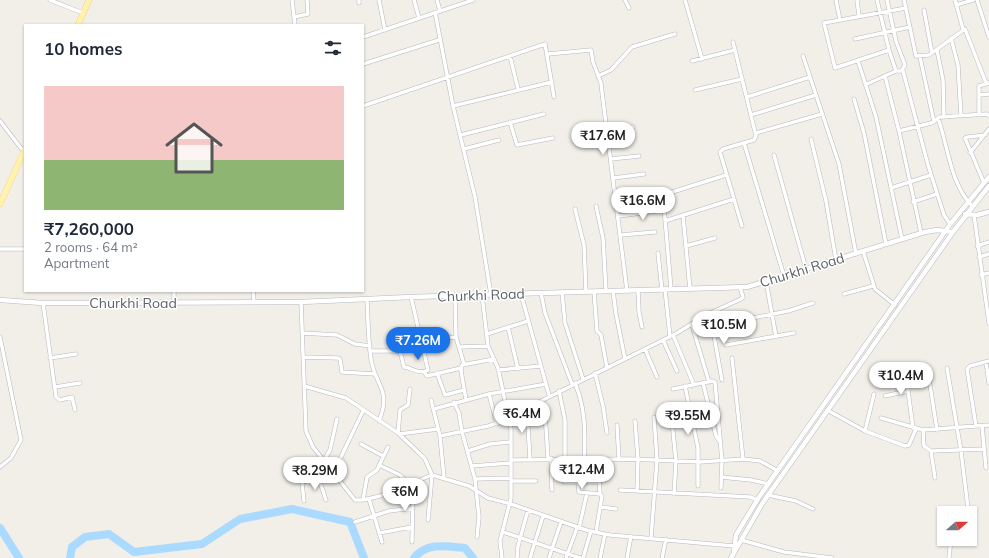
<!DOCTYPE html>
<meta charset="utf-8">
<style>
:root{--surface:#fff;--page:#f6f6f7;--text:#1f2937;--muted:#747a83;--line:#e0e1e3;--accent:#1a73e8}
body{margin:0;font-family:Mulish,sans-serif;background:var(--page);color:var(--text);height:100vh;display:flex;flex-direction:column;font-size:15px;white-space:nowrap}
*{box-sizing:border-box;margin:0}
p{font-size:13px;color:var(--muted)}
.icon{flex:none;width:22px;height:22px;fill:none;stroke:currentColor;stroke-width:2;stroke-linecap:round;stroke-linejoin:round}
.map{position:relative;flex:1;overflow:hidden}
.side{position:absolute;left:24px;top:24px;width:340px;height:268px;display:flex;flex-direction:column;background:var(--surface);border-radius:0px;box-shadow:0 1px 3px #0004}
.side>*{flex:none}
.needle{width:26px;rotate:69deg}
.buttons{position:absolute;left:937px;top:506px;display:grid;gap:8px}
.buttons a{display:grid;place-items:center;width:40px;height:40px;border-radius:0px;background:var(--surface);box-shadow:0 1px 3px #0004;font-size:20px}
.price{position:absolute;translate:-50% -34px;padding:0 9px;border-radius:14px;background:#fff;color:#222;font-size:13px;line-height:26px;filter:drop-shadow(0 1px 2px #0008)}
.price::after{content:'';position:absolute;left:50%;top:24px;width:12px;height:9px;margin-left:-6px;background:inherit;clip-path:polygon(0 0,100% 0,50% 100%)}
.price.current{background:var(--accent);color:#fff}
ul{padding:0;list-style:none}
li{display:grid;align-content:center;gap:8px;height:212px;padding:0 20px}
li+li{border-top:1px solid var(--line)}
li span{display:grid;place-items:center;height:124px;border-radius:0px;color:#555}
li>.icon{margin-inline-start:auto}
span .icon{width:72px;height:72px;fill:#fffc;stroke-width:1}
li b{font-size:17px}
h2{display:flex;justify-content:space-between;align-items:center;height:48px;padding:0 20px;font-size:17px}
.map>svg:first-child{display:block}
</style>
<div class="map">
<svg width="989" height="558" viewBox="0 0 989 558">
<rect width="100%" height="100%" fill="#f1efe8"/>
<g fill="none" stroke-linecap="round" stroke-linejoin="round">
<path stroke="#aadaff" stroke-width="8" d="M0 528 19 558
M70 558 72 547 85 537 109 534 134 552 202 544 240 519 292 509 350 522 364 558
M414 558C427 542 446 546 465 548L473 558"/>
<defs>
<path id="minor" d="M50 0 83 13
M292 0 295 25
M359 0V3
M379 0 385 30
M414 0 419 18
M437 0 440 11
M625 0 629 8
M685 0 702 59
M836 0 840 20
M857 0 859 16
M877 0 889 50 896 71
M887 0 896 41 905 65 902 70
M904 0 916 56 929 55 965 29 986 83
M955 0 963 29
M977 0 989 37
M956 5 973 0
M924 10 932 53
M435 12 453 106 475 197 491 295
M294 17 308 14 307 0
M363 37 473 0
M951 38 958 65 961 116
M855 39 910 27
M733 42 756 136 754 140 723 149 720 152 742 226
M889 50 835 68 824 23 906 8
M937 50 943 80 944 117
M548 54 591 50 593 62 601 83 602 92 627 291
M510 56 518 89
M803 56 839 164 856 254
M920 57 934 122
M692 61 735 50
M858 61 876 117 902 239
M363 64 439 40
M598 76 611 70 632 47 675 34
M885 76 899 131 921 233
M867 84 896 71H903L928 165 944 215 950 224
M695 90 742 79
M979 95 989 94
M747 97 810 77
M854 99 864 133 886 244
M363 106 545 44 554 97
M453 106 552 82
M979 114V86L989 83
M751 115 816 95
M938 118C948 146 950 183 972 206
M0 121 24 152
M510 122 517 145 553 138
M608 131 633 127
M899 131 931 123 940 117 987 114 989 116
M756 133 822 114
M461 135 544 114
M811 139 826 201 836 260
M744 143 784 276
M464 149 499 140
M970 153 989 129
M774 155 806 269
M611 159 639 156
M614 178 644 174
M984 183 965 138 968 137 985 135
M891 188 931 175
M617 197 649 192
M913 202 937 194
M596 206 603 238 606 291
M575 209 584 245 586 292
M974 215 989 323
M619 216 664 210
M683 216 690 289
M665 221 734 199
M621 235 655 232
M686 246 715 238
M977 246 989 242
M0 249H25
M863 251 875 289 895 305
M658 253 662 290
M979 257 989 254
M981 275 989 273
M766 281 776 337
M665 289 670 337
M671 289 663 195 726 175
M638 290 639 312 642 327
M174 291V303
M253 291 254 302
M613 291 616 314 625 359
M562 292 565 323 583 379
M594 292 597 331 601 335 607 368
M541 293 545 313 572 384
M521 294 549 395
M844 294 873 286
M482 295 488 346 498 368 511 429V498L500 541 502 558
M455 296 456 337 464 364
M367 299C368 319 368 339 371 359 375 386 392 389 379 421
M301 302 306 431 313 447 355 500H363L380 496 432 475 469 486 488 498 511 504 589 531 610 535 734 546
M43 303 56 397 60 400 72 397 75 410
M710 314 722 380
M723 324 788 311 813 303
M692 325 709 382
M508 327 518 369
M302 333 337 335 355 344 370 346
M487 334 528 321
M673 335 694 385
M0 337 21 440 11 458 0 467
M663 340 677 371
M421 341 456 337
M726 345 794 333
M459 347 488 346
M645 349 657 377
M370 351H400L404 367C413 368 419 375 428 370L411 297
M303 357 338 358 340 359 342 372 375 374
M50 358 76 354
M732 358 743 459
M986 362 989 383
M947 368 961 451 968 508 967 513
M498 370 541 366
M424 372 427 376 461 368
M928 372 937 430
M437 373 445 395 464 390
M595 373 603 406 607 433
M575 383C585 406 586 434 584 459
M703 383 716 436 720 442
M304 386 346 398 398 433 419 453 425 459 432 475 428 520
M685 386 698 448V486
M55 387 80 383
M673 389 712 381 715 382 722 461 721 488
M559 391 565 420V458
M489 394 497 424
M885 396 908 391
M431 400 440 436 444 478
M466 400 461 371 462 365 494 359
M454 402 459 413 462 432 475 479 479 517 477 537
M434 409 489 394 546 384
M527 409 530 459
M827 410 865 431 905 446 909 445 916 429
M671 412 676 461 674 494
M545 413 548 458
M509 417 677 333 706 315 741 299 743 297 740 287
M881 418 923 430 989 425
M635 421 638 459 637 491
M617 425 619 459
M976 426 967 369 970 366 989 361
M982 426 986 468
M913 428 907 383 909 379 915 376
M923 430 924 446 931 451 984 449
M865 431 874 394
M398 433 400 410 408 405 410 389
M399 434 438 429
M440 436 488 426 510 419
M361 444 383 456
M468 451 490 444 511 442
M931 451 935 478
M551 458 552 490
M598 459 600 494
M324 460 330 450 337 419
M511 460 631 459 700 462 743 459 760 461 778 471
M379 465 400 475 408 484
M472 466 511 463
M332 469 341 457 363 411
M315 477 321 485 326 500
M721 477 751 480 769 484
M475 479 511 478
M511 481H536
M564 482H599
M578 482 579 492 600 494 602 496 596 532
M396 489 399 499 413 498
M620 490 750 497 758 500
M768 495 796 501 813 509
M369 499 382 542
M363 500 367 477 377 470 388 447
M304 501 302 483 330 466
M601 507 616 509
M355 522 389 511 413 508
M579 528 587 493
M503 532 580 558
M379 533 412 527
M651 538 657 460 654 417
M741 540 784 552 832 558
M412 542 413 481
M949 557 951 539
M517 558 518 546 528 510
M530 558 543 516
M549 558 561 522
M566 558 577 528
M583 558 591 531
M600 558 605 534
M627 558 631 536
M662 558 666 539"/>
<path id="tertiary" d="M965 214 977 215 989 212
M0 300 43 303 301 302 411 297 747 287 925 232 937 230 953 232
M734 552 736 535 759 497 951 223 989 177
M731 558 762 504 953 232 989 186"/>
<path id="primary" d="M78 25 89 0
M0 204 25 149"/>
</defs>
<use href="#minor" stroke="#b5b8bc" stroke-width="4.5"/>
<use href="#tertiary" stroke="#b5b8bc" stroke-width="5.5"/>
<use href="#primary" stroke="#f2c960" stroke-width="6"/>
<use href="#minor" stroke="#fff" stroke-width="3.5"/>
<use href="#tertiary" stroke="#fff" stroke-width="4.5"/>
<use href="#primary" stroke="#fff2af" stroke-width="5.5"/>
</g>
<g text-anchor="middle" dominant-baseline="central" stroke-width="3" stroke-linejoin="round" paint-order="stroke">
<g font-size="14" fill="#5f6368" stroke="#fff">
<text transform="translate(802 270) rotate(-17)">Churkhi Road</text>
<text transform="translate(481 295) rotate(-2)">Churkhi Road</text>
<text x="133" y="303">Churkhi Road</text>
</g>
</g>
</svg>
<div class="buttons">
<a><svg class="needle" viewBox="-14 -14 28 28"><path d="M0-13l5 13h-10z" fill="#e53935"/><path d="M0 13l5-13h-10z" fill="#747a83"/></svg></a>
</div>
<b class="price" style="left:603px;top:156px">₹17.6M</b>
<b class="price" style="left:643px;top:221px">₹16.6M</b>
<b class="price" style="left:724px;top:345px">₹10.5M</b>
<b class="price current" style="left:418px;top:361px">₹7.26M</b>
<b class="price" style="left:901px;top:396px">₹10.4M</b>
<b class="price" style="left:522px;top:434px">₹6.4M</b>
<b class="price" style="left:688px;top:436px">₹9.55M</b>
<b class="price" style="left:582px;top:490px">₹12.4M</b>
<b class="price" style="left:315px;top:491px">₹8.29M</b>
<b class="price" style="left:405px;top:512px">₹6M</b>
<section class="side">
<h2>10 homes<svg class="icon" aria-label="filters" viewBox="0 0 24 24"><path d="M4 7h16M4 17h16"/><circle cx="9" cy="7" r="2"/><circle cx="15" cy="17" r="2"/></svg></h2>
<ul>
<li><span style="background:linear-gradient(#f6c9c9 60%,#8fb573 0)"><svg class="icon" aria-label="home" viewBox="0 0 24 24"><path d="M3 11l9-7 9 7M6 9v11h12V9"/></svg></span><div><b>₹7,260,000</b><p>2 rooms · 64 m²</p><p>Apartment</p></div></li>
</ul>
</section>
</div>
